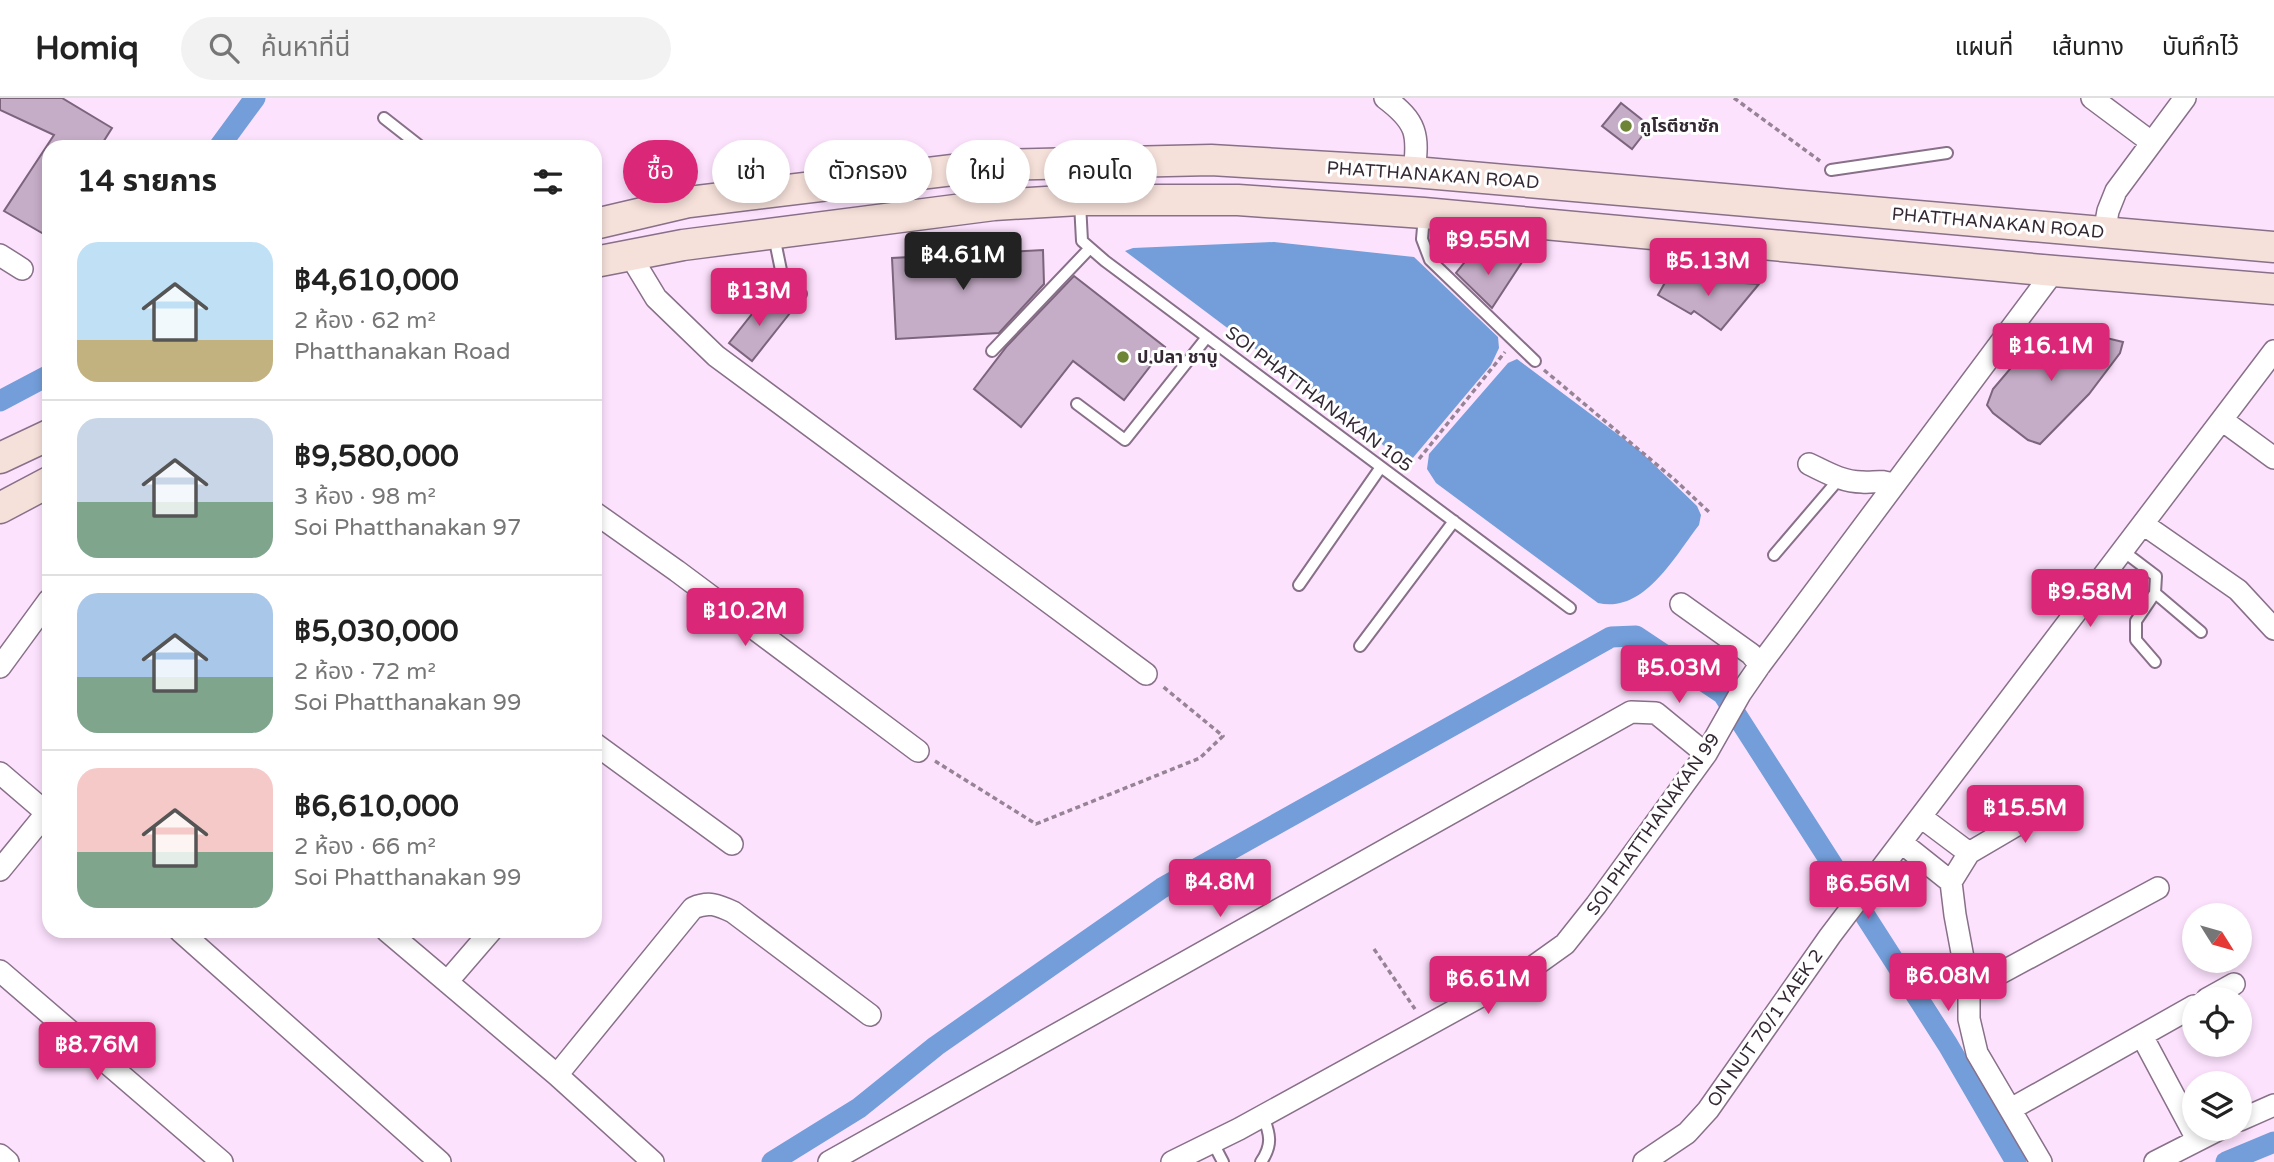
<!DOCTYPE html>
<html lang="th">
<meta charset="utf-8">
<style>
:root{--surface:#fff;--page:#f2f2f2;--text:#222;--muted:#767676;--line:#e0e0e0;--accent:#db2777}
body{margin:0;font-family:"Varela Round","Noto Sans Thai",sans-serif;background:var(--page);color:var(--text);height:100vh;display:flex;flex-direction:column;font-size:26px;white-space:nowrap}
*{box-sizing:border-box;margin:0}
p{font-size:23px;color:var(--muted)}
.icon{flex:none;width:38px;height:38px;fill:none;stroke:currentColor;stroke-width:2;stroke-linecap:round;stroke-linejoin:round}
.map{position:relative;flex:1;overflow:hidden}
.details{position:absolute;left:42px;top:42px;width:560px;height:798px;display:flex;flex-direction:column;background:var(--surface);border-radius:21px;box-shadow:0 4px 10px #0003}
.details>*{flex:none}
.banner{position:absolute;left:623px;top:42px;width:665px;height:63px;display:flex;gap:14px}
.needle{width:46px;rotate:127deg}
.tools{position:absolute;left:2182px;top:805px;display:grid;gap:14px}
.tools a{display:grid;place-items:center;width:70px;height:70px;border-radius:50%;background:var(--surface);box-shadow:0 4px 10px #0003;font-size:35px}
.price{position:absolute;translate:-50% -60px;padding:0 16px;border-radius:7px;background:var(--accent);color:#fff;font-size:23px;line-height:46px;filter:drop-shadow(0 2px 4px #0008)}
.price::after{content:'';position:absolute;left:50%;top:42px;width:21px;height:16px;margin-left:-10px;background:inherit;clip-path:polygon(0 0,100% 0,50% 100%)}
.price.current{background:#222;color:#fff}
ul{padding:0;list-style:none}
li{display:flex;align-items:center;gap:21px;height:175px;padding:0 35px}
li+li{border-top:2px solid var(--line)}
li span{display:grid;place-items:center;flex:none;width:196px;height:140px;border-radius:21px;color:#555}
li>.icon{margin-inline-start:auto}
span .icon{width:84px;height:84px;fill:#fffc;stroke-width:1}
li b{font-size:30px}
h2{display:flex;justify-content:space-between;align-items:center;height:84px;padding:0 35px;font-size:30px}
.pill{padding:0 24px;border-radius:32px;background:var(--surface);box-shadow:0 4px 10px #0003;font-size:24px;line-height:63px}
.pill.current{background:var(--accent);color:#fff}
header{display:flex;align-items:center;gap:42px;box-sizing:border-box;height:98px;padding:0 35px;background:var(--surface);border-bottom:2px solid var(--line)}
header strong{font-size:33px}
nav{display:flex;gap:38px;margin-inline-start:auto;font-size:24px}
.search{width:490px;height:63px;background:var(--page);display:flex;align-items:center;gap:18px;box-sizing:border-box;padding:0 24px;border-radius:38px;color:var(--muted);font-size:26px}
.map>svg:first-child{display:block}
</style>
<header>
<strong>Homiq</strong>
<div class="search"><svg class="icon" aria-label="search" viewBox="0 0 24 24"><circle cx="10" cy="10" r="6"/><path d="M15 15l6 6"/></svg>ค้นหาที่นี่</div>
<nav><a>แผนที่</a><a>เส้นทาง</a><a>บันทึกไว้</a></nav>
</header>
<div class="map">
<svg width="2274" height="1064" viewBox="0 0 2274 1064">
<rect width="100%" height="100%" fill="#fde2fe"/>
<path fill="#739eda" d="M1274 144 1414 159 1498 239 1499 250 1491 267 1412 361 1404 360 1391 353 1125 153 1133 150Z
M1517 261 1640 353 1697 408 1701 417 1699 427C1675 458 1644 516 1598 505L1436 385 1427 371 1429 356 1508 265Z"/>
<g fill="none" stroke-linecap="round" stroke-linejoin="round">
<path stroke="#739eda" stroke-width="21" d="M219 49 255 0
M0 303 49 277
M772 1064 859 1010 936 948 1162 790 1611 539 1636 538 1723 596 1948 947 2016 1064
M2226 1064 2274 1044"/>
</g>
<path fill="#c5acc7" stroke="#7b647c" stroke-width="2" d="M0 0H62L112 30 100 49H49V126L42 135 4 113 54 37 0 12Z
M1621 5 1650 28 1632 51 1602 28Z
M1043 152 1044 186 999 235 896 241 892 160Z
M1468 160 1522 164 1492 210 1456 175Z
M1074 178 1165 249 1124 302 1073 263 1021 329 974 291 1007 248Z
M1667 181 1714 183 1759 186 1721 232 1694 213 1691 216 1658 197Z
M767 197 790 215 752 263 729 245Z
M2094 237 2123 244 2120 255 2089 296 2040 346 2028 342 1993 315 1987 307 1993 291 2021 258 2042 245 2070 238Z"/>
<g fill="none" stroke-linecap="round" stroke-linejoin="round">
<defs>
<path id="lane" d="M384 20 421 49
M1831 72 1947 55
M1080 105 1082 143 1105 163 1570 510
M1424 118 1422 141 1430 162 1535 263
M774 138 783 182 801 196
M992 253 1090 150
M1077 306 1125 342 1207 239
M2123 453 2156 478 2155 495 2136 523V542L2155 564
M1774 457 1839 381
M1299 487 1381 369
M2155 495 2201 534
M1360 548 1454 423
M1212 1043 1223 1064
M1261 1064C1273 1047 1270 1036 1263 1018"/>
<path id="street" d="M1385 0C1417 24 1419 36 1414 74
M2092 0 2151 44
M2104 135 2108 113 2116 93 2185 0
M0 157 22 171
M630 157 656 200 716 258 1146 576
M2222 322 2274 360
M1809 366C1826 374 1842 384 1862 384 1875 385 1881 381 1894 387
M595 415 677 473 918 653
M2143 426 2238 492 2274 531
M1681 506 1751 556 1760 567
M0 569 49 502
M595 646 732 746
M0 675 49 717
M1921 719 1969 755
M1902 745 1951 784
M0 772 49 712
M180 833 440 1064
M387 833 557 977 653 1064
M0 873 222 1064
M447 884 491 833
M1969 892 2158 790
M2207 901 2234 886
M2142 938 2197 1041
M557 977 693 810C709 803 718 807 733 814L870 917
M2011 1011 2194 908
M2240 1022 2274 1007
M0 1057 8 1064
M829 1064 1631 614 1656 615 1706 656
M1172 1064 1239 1031 1530 871 1565 846 1596 807 1706 656 1740 596 1760 567 2054 173
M1644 1064 1687 1035 1708 1012 1830 838 2274 253
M2041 1064 1977 955 1969 921V892L1955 817 1951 784 1969 755 2059 702
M2155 1064 2220 1031"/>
<path id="secondary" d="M595 126 689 104 994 67 1211 62 1414 74 2274 149
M595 164 683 147 994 107 1079 102H1238L1424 115 2054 173 2274 191
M0 360 49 337
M0 410 49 384"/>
</defs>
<use href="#lane" stroke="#887089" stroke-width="14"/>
<use href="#street" stroke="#887089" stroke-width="24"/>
<use href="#secondary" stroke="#887089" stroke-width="33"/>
<path stroke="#968496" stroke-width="3.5" stroke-dasharray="5 3.5" stroke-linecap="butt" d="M1734 0 1820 63
M1544 272 1675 382 1709 414
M1419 361 1505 254
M935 663 1036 726 1200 660 1223 638 1161 587
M1374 851 1415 911"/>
<use href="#lane" stroke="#fff" stroke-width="10"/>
<use href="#street" stroke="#fff" stroke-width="21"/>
<use href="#secondary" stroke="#f6e1da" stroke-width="30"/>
</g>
<g fill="#6e8436" stroke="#fff" stroke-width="2.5">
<circle cx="1626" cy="28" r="7"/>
<circle cx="1123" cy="259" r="7"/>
</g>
<g text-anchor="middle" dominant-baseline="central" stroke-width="6" stroke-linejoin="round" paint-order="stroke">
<g font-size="18" font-weight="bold" fill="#332933" stroke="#fff" text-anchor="start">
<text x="1640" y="28">กูโรตีชาชัก</text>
<text x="1137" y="259">ป.ปลา ชาบู</text>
</g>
<g font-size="18" fill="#332933" stroke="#fff">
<text transform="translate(1433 77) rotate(4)">PHATTHANAKAN ROAD</text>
<text transform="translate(1998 125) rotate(5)">PHATTHANAKAN ROAD</text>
<text transform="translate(1319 301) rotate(37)">SOI PHATTHANAKAN 105</text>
<text transform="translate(1653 726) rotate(-55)">SOI PHATTHANAKAN 99</text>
<text transform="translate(1765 930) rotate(-55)">ON NUT 70/1 YAEK 2</text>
</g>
</g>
</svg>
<div class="tools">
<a><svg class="needle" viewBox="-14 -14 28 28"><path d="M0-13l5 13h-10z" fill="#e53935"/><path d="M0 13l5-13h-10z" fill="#767676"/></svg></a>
<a><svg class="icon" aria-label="locate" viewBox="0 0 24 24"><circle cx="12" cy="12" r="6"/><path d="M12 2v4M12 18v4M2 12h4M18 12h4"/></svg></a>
<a><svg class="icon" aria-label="layers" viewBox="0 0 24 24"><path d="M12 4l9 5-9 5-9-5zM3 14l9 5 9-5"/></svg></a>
</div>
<b class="price" style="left:1488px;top:179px">฿9.55M</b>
<b class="price current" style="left:963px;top:194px">฿4.61M</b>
<b class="price" style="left:1708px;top:200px">฿5.13M</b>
<b class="price" style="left:759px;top:230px">฿13M</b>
<b class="price" style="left:2051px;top:285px">฿16.1M</b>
<b class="price" style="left:2090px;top:531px">฿9.58M</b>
<b class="price" style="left:745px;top:550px">฿10.2M</b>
<b class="price" style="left:1679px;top:607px">฿5.03M</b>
<b class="price" style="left:2025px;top:747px">฿15.5M</b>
<b class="price" style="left:1220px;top:821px">฿4.8M</b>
<b class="price" style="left:1868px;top:823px">฿6.56M</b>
<b class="price" style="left:1948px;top:915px">฿6.08M</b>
<b class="price" style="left:1488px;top:918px">฿6.61M</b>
<b class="price" style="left:97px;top:984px">฿8.76M</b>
<div class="banner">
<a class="pill current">ซื้อ</a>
<a class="pill">เช่า</a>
<a class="pill">ตัวกรอง</a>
<a class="pill">ใหม่</a>
<a class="pill">คอนโด</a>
</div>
<section class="details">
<h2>14 รายการ<svg class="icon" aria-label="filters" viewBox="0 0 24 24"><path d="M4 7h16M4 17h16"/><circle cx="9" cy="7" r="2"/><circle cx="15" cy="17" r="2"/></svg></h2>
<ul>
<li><span style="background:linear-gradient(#bfe0f5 70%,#c2b280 0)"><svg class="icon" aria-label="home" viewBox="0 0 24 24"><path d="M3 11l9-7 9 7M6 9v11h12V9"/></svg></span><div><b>฿4,610,000</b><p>2 ห้อง · 62 m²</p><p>Phatthanakan Road</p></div></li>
<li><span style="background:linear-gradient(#c9d6e8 60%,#7fa58c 0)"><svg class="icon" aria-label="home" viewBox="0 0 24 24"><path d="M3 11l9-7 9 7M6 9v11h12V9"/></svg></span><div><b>฿9,580,000</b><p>3 ห้อง · 98 m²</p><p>Soi Phatthanakan 97</p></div></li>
<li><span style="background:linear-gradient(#a9c7e8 60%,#7fa58c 0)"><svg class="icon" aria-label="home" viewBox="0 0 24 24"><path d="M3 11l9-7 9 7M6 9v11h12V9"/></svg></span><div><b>฿5,030,000</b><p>2 ห้อง · 72 m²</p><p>Soi Phatthanakan 99</p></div></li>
<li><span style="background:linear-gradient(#f6c9c9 60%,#7fa58c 0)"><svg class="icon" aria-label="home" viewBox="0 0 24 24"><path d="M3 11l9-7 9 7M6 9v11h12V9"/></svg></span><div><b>฿6,610,000</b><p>2 ห้อง · 66 m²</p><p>Soi Phatthanakan 99</p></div></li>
</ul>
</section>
</div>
